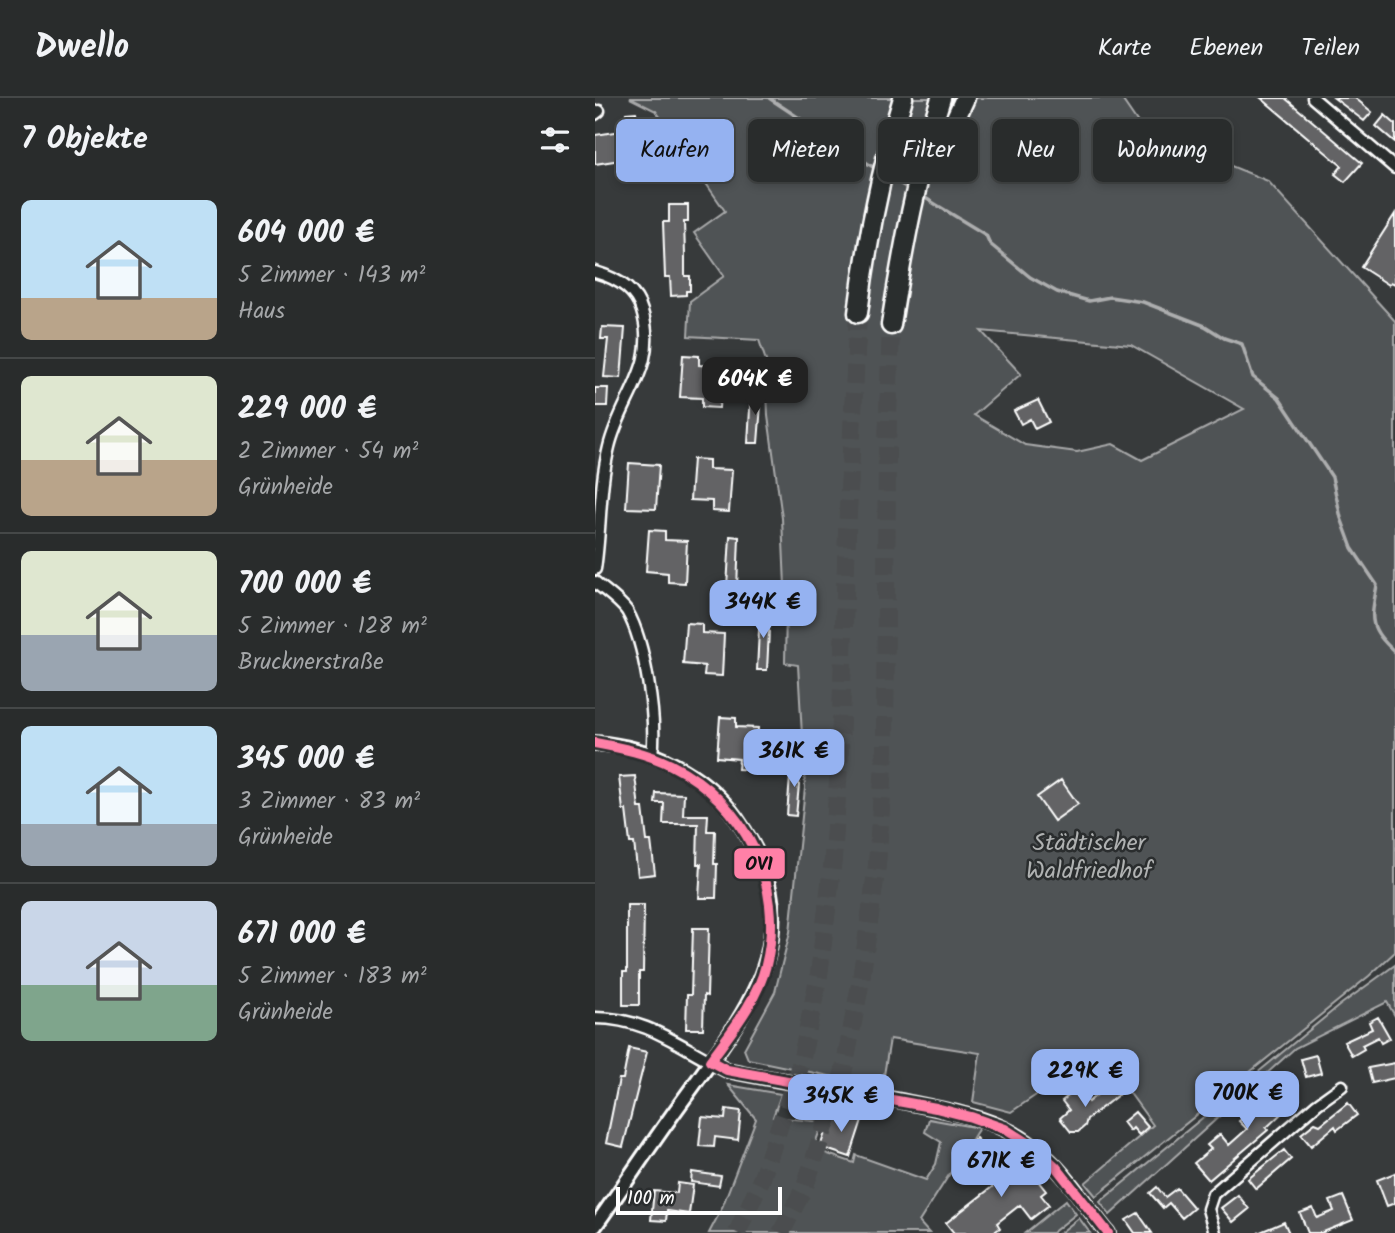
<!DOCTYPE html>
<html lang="de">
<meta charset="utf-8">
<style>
:root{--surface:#292c2c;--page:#353838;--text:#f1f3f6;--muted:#a5a7a9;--line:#454848;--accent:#95b2f1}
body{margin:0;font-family:Kalam,sans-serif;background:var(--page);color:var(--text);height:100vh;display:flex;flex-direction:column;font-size:26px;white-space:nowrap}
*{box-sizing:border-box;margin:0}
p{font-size:23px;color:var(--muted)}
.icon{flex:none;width:38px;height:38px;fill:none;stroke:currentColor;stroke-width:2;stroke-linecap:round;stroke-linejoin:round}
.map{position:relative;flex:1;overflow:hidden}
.details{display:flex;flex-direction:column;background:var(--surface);width:595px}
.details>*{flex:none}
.hud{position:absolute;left:21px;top:21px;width:665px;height:63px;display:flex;gap:14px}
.scale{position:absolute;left:21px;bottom:18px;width:166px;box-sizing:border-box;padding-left:7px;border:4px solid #fff;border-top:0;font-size:19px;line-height:24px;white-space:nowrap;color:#fff;-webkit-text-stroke:5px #2a2d2e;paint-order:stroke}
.price{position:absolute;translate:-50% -60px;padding:0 16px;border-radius:14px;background:var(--accent);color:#111;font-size:23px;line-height:46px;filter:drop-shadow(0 2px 4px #0008)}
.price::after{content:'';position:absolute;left:50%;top:42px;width:21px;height:16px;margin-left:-10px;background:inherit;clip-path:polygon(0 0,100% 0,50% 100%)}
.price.selected{background:#222;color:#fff}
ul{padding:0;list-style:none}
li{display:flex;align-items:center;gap:21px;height:175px;padding:0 21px}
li+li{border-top:2px solid var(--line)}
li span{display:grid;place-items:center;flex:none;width:196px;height:140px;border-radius:10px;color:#555}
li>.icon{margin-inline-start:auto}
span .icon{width:84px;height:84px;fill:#fffc;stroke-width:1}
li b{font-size:30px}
h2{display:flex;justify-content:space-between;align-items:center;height:84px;padding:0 21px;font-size:30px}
.pill{padding:0 24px;border-radius:10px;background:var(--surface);box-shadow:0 4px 10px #0003,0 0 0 2px var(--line);font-size:24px;line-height:63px}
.pill.selected{background:var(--accent);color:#111}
header{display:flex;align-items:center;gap:42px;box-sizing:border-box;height:98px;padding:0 35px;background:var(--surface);border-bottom:2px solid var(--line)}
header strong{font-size:33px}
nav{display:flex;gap:38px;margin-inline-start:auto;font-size:24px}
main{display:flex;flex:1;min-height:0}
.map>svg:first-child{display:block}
</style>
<header>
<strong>Dwello</strong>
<nav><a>Karte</a><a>Ebenen</a><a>Teilen</a></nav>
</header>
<main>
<section class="details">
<h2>7 Objekte<svg class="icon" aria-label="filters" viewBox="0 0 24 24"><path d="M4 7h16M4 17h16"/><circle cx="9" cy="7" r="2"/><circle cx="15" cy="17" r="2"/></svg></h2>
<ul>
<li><span style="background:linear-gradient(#bfe0f5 70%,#b9a48a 0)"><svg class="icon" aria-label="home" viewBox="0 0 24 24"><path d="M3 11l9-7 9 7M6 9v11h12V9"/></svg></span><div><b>604 000 €</b><p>5 Zimmer · 143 m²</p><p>Haus</p></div></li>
<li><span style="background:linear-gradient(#dfe7d0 60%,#b9a48a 0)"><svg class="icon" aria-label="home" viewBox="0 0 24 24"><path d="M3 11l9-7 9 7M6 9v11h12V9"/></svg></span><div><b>229 000 €</b><p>2 Zimmer · 54 m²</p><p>Grünheide</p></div></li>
<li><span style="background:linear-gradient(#dfe7d0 60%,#9aa5b1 0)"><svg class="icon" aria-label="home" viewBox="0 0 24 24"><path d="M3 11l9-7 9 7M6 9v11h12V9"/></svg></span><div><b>700 000 €</b><p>5 Zimmer · 128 m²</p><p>Brucknerstraße</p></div></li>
<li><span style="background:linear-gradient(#bfe0f5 70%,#9aa5b1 0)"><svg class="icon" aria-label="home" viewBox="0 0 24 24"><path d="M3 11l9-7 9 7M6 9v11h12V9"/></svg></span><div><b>345 000 €</b><p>3 Zimmer · 83 m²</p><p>Grünheide</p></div></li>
<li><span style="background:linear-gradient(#c9d6e8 60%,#7fa58c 0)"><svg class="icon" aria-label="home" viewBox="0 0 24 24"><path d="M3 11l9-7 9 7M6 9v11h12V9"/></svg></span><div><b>671 000 €</b><p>5 Zimmer · 183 m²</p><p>Grünheide</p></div></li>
</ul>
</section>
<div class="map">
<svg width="800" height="1135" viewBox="0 0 800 1135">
<rect width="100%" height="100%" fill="#373a3b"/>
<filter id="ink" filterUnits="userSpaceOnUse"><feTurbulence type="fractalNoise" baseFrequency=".0143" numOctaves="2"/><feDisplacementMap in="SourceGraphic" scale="14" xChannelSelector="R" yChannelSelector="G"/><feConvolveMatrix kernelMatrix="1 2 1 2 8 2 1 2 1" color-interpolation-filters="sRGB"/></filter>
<g filter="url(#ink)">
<path fill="#505354" stroke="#a8a9aa" stroke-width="2" fill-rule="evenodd" d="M35 0H526L548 32 673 83 800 223V854L774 878 501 1098 490 1085 558 1027 505 954 416 1014 378 1004 385 955 295 941 287 989 153 961 149 951 180 894 195 834 210 690 203 567 190 565 191 511 187 420 173 318 171 263 164 242 93 238 95 203 129 178 99 135 130 113 61 13ZM386 233 536 247 649 311 547 362 518 346 482 354 430 347 379 317 426 276Z
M800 867V918L792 904 700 950 515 1117 505 1104 745 907Z
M133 987 186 996 178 1019 228 1024 218 1051 259 1065 261 1057 331 1082 341 1066 346 1044 330 1034 334 1021 384 1030 324 1124 334 1135H114L126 1112 161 1021Z
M471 1102 481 1116 457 1135H430Z
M484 1120 495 1135H465Z"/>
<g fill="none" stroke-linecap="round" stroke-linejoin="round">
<path stroke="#adaeaf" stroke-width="3.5" d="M174 0 284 73
M294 79 314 91
M327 98 391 137 395 146 435 179 462 194 494 203 515 199 548 204 610 228 629 240 647 246 658 279 684 300 737 379 746 420 757 450 782 487C776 521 772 529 800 554"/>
</g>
<path fill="#636465" stroke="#fff" stroke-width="2" d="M666 0H690L767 65 750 84 740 76 747 68Z
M739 0H760L777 14 769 23Z
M41 14 44 34 53 33 56 51 37 54 38 60 0 66V37L34 32 31 15Z
M790 17 800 26V44L781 28Z
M74 107H93V124H89L90 157V178H95V193H91V197L76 198 75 179H70L68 124H74Z
M800 116V186L796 184 794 187 766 169Z
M7 229 30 230 26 280 9 279 13 241H6Z
M88 257 104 258V267L127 269 124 310 107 309V300L85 299Z
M0 290H13L12 308H0Z
M156 294H167L163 345H153Z
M443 302 454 324 440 331 435 321 426 326 419 313Z
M98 361 114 362V371L137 372 134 414 117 413V403L95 402Z
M34 365 64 367 61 411 31 410Z
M54 432 70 433V442L92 443 90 485 73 484V475L51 473Z
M135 438 144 439 142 490 132 489Z
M165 512 175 513 172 572H162Z
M91 525 107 526V535L129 536 127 578 109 577 110 568 88 566Z
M125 619 141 620V629L163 630 161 672 143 671 144 661 122 659Z
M196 666H206L201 718 192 717Z
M40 678 44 710H48L52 743H56L60 776 43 778 39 745H35L31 712H28L24 679Z
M466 682 483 706 459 723 442 699Z
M61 695 89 696 88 717H113L112 733H120L119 766H122L121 800H104L106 766H102L103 726H68L69 705H60Z
M32 807H49L48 874H44V907H28V874H32Z
M98 830H114L112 898 109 897 108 931H91L92 897H96Z
M783 919 795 940 786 945 783 939 767 947 769 951 757 958 749 944 777 931 774 924Z
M34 950 52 954 28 1049 11 1045 24 981H28Z
M721 957 726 975 711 979 706 961Z
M800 965V980L777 985 773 970Z
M691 978 698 987 696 989 704 999 671 1030 673 1032 614 1082 599 1065 616 1051 612 1047 625 1036 634 1047 652 1031 644 1023 657 1012 660 1017 679 1001 674 995Z
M514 987 523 997 492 1021 490 1028 483 1034H476L465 1020 474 1012 467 1003 478 994 486 1004 491 1001 493 1004Z
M753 1005 762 1017 742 1032 740 1028 716 1048 706 1036 720 1025 725 1027Z
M131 1011 146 1013 143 1042 120 1039 119 1049 104 1048 107 1019 130 1021Z
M238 1012 267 1022 255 1059 225 1049Z
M540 1014 553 1029 544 1037 538 1030 535 1033 528 1024Z
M381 1040 393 1054 386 1060 374 1046Z
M689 1052 696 1061 661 1091 653 1081Z
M394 1053 408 1070 423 1058 451 1093 446 1097 454 1107 436 1121 425 1107 402 1125 405 1130 398 1135H359L351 1125 406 1082 387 1059Z
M97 1074 126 1078 124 1088 96 1084Z
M800 1075V1105L792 1108 782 1082Z
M83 1085 98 1087 94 1116 72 1113 71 1123 56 1122 59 1093 82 1095Z
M562 1089 570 1099 582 1090 599 1110 587 1120 574 1105 568 1110 555 1095Z
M643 1097 654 1111 638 1124 626 1110Z
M748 1098 758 1122 726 1135H713L705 1115 718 1110 722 1120 739 1113 735 1103Z
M543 1115 557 1135H540L531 1122Z
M689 1124 694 1135H663Z"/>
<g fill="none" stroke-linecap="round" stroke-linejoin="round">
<path stroke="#4b4e4f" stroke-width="18" stroke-dasharray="18 9" stroke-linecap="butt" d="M142 1135 167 1080 206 964 224 877 238 761 245 651 252 434 263 215
M186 1135 210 1088 248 976 266 882 282 767 290 652 292 350 296 227"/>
<defs>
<path id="minor" d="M718 0 800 70
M0 16 4 13
M0 174C21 180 41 191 47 213 64 268 26 299 14 349 4 389 6 431 0 471
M0 484C10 493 24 502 32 513 50 544 62 622 57 656
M0 920C46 920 76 942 115 963
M620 1135 613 1111 618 1096 722 1006 747 988"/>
<path id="tertiary" d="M0 645C55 649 108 674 141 720 220 832 156 908 88 1002 58 1043 30 1086 0 1128
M115 963 132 972C189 984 248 992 306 1003 353 1013 402 1019 440 1050 470 1073 489 1106 513 1135"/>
<path id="motorway" d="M334 59 360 22 370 0
M263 215C272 142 286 71 308 0
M296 227C308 150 322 74 346 0"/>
</defs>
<use href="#minor" stroke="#fff" stroke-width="15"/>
<use href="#tertiary" stroke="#fff" stroke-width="18"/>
<use href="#motorway" stroke="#fff" stroke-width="23"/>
<use href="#minor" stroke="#2a2d2e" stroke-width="10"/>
<use href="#tertiary" stroke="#2a2d2e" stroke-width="12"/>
<use href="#motorway" stroke="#2a2d2e" stroke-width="18"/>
<defs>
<path id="bus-1" d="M0 645C27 650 52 655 76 667 150 704 191 787 171 867 162 903 136 934 115 963
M115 963 132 972 341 1010 376 1019 410 1031 440 1050 461 1069 513 1135"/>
</defs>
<use href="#bus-1" stroke="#2a2d2e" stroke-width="16"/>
<use href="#bus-1" stroke="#ff80a7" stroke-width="10"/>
</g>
</g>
<g text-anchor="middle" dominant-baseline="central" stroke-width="5" stroke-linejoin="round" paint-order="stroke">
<g font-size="24" fill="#b0b2b2" stroke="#2a2d2e">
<text x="494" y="745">Städtischer<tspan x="494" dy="28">Waldfriedhof</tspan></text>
</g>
</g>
<rect stroke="#2a2d2e" stroke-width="2.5" x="138" y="749" width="53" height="33" rx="7" fill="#ff80a7"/>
<g font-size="19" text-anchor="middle" font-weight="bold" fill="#111">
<text x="164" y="772">OV1</text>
</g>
</svg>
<div class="scale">100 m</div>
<b class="price selected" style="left:160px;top:319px">604K €</b>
<b class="price" style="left:168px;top:542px">344K €</b>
<b class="price" style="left:199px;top:691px">361K €</b>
<b class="price" style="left:490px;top:1011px">229K €</b>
<b class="price" style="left:652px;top:1033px">700K €</b>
<b class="price" style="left:246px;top:1036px">345K €</b>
<b class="price" style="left:406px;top:1101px">671K €</b>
<div class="hud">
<a class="pill selected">Kaufen</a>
<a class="pill">Mieten</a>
<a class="pill">Filter</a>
<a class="pill">Neu</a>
<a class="pill">Wohnung</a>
</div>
</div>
</main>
